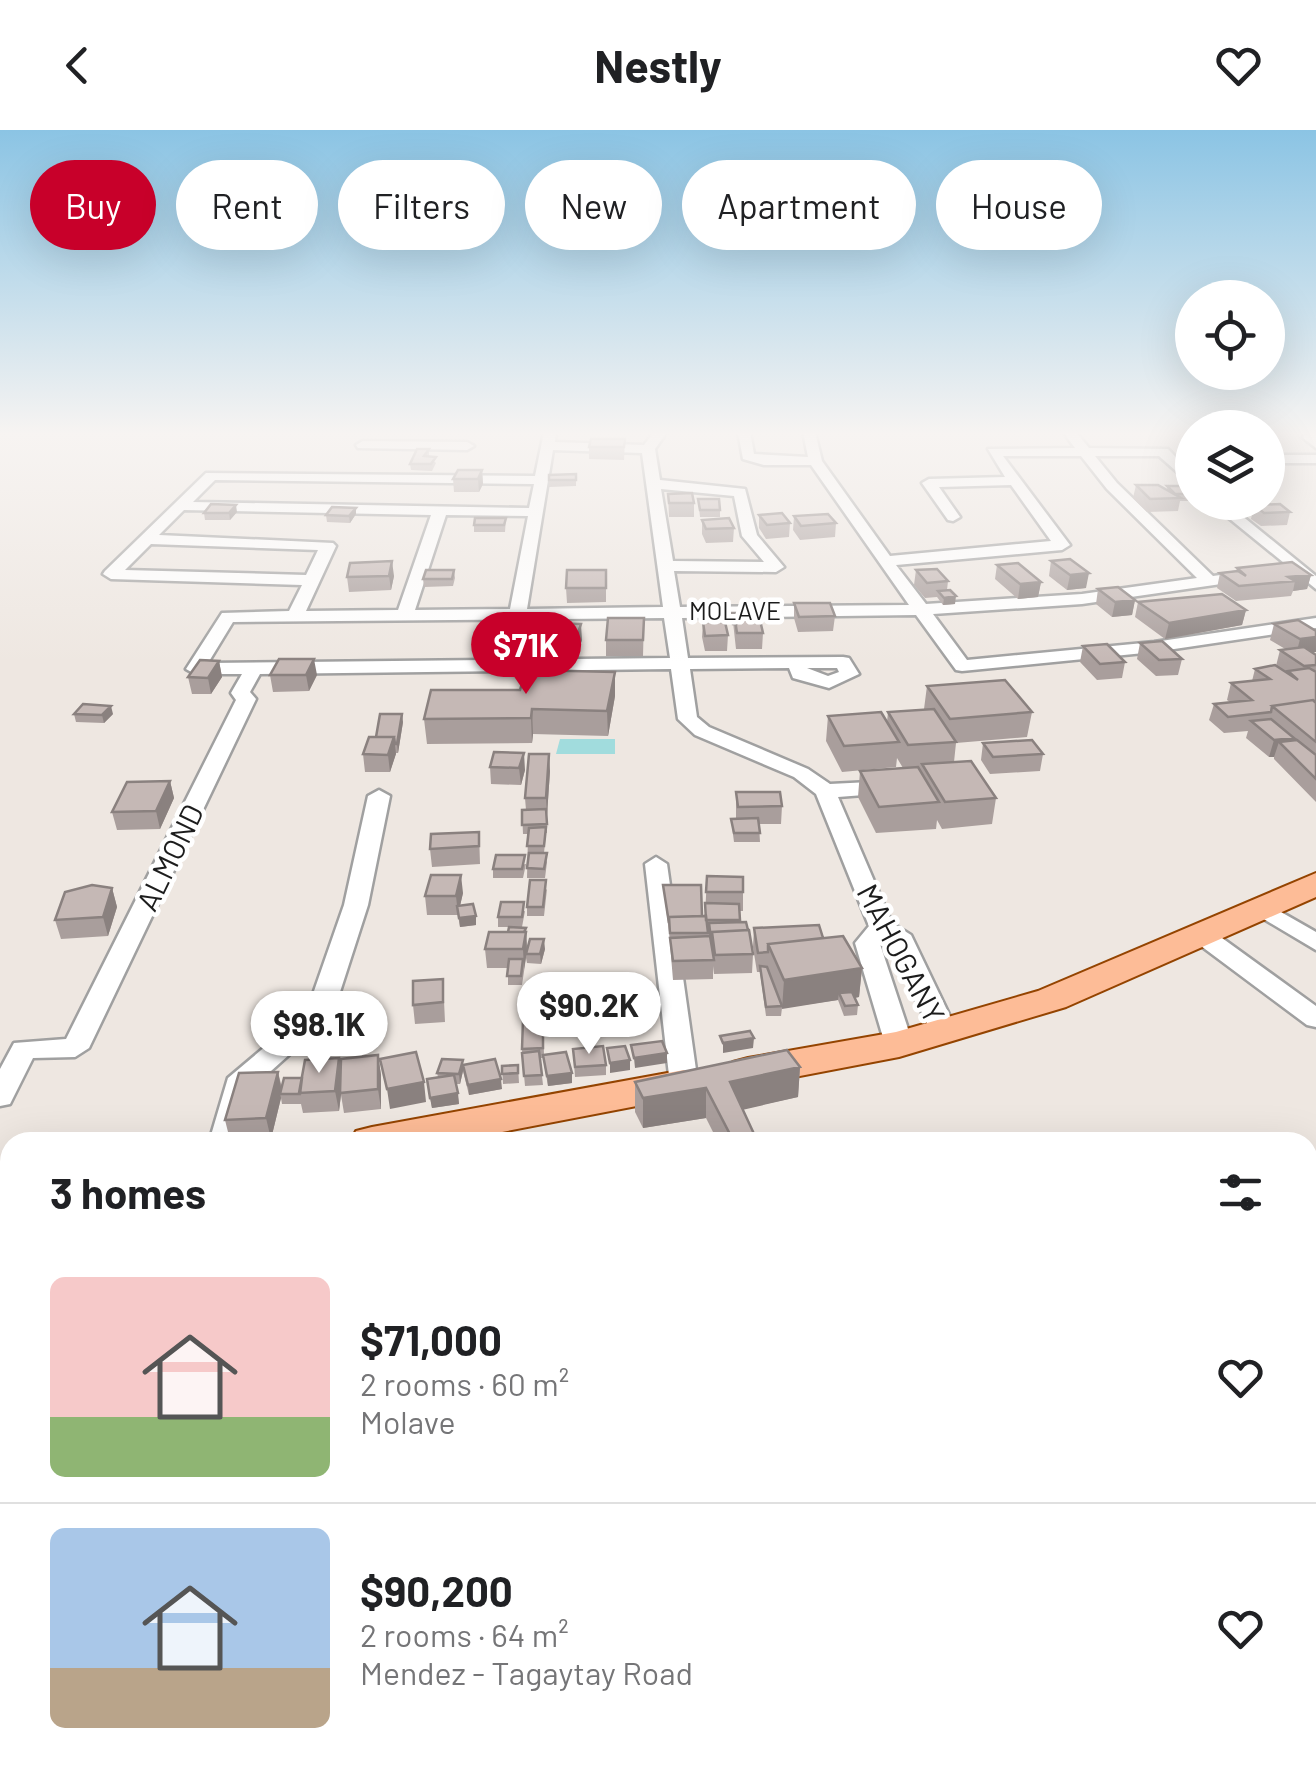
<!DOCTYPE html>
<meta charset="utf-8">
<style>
:root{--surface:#fff;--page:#f2f2f2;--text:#202124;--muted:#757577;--line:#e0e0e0;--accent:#c8002a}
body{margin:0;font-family:Barlow,sans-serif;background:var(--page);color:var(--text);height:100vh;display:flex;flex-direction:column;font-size:38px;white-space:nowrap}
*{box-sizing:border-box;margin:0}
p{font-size:32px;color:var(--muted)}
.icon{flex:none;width:55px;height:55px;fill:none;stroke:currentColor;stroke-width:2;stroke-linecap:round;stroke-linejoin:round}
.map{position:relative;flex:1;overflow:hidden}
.sheet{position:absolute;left:0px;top:1002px;width:1318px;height:642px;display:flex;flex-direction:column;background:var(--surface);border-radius:30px 30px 0 0;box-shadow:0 10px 40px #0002}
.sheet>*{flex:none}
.top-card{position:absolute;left:30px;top:30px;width:1258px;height:90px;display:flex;gap:20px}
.buttons{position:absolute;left:1175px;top:150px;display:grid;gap:20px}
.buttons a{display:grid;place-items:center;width:110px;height:110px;border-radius:50%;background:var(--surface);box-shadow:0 10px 40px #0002;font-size:50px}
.price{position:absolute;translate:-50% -85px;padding:0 22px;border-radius:35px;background:#fff;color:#222;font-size:32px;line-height:65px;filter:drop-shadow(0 2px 5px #0008)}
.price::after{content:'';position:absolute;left:50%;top:60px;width:30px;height:22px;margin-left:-15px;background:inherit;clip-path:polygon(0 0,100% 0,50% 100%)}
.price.current{background:var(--accent);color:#fff}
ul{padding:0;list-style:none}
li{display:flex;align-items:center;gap:30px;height:250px;padding:0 50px}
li+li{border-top:2px solid var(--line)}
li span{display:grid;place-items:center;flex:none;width:280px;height:200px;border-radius:15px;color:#555}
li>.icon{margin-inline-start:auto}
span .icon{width:120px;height:120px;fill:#fffc;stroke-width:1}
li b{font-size:42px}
h2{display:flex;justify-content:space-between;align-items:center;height:120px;padding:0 50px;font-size:42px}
.chip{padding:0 35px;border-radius:45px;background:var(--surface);box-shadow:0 10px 40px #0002;font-size:35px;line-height:90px}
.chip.current{background:var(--accent);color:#fff}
header{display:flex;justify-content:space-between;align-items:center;height:130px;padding:0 50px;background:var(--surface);font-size:45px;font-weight:700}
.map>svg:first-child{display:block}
</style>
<header><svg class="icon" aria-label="back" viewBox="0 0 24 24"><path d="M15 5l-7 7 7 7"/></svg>Nestly<svg class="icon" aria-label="heart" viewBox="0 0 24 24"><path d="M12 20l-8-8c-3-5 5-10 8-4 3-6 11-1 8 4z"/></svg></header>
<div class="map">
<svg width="1316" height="1644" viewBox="0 0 1316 1644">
<rect width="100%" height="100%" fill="#eee7e1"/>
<path fill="#a1dcdd" d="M560 609H615V624H556Z"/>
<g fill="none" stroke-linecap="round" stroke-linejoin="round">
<defs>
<path id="street" d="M544 302H556L555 312 644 315 654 302H667L655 319 660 350 745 359 757 405 784 437 776 442 674 441 680 477 909 475 811 335H764L743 329 738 302H750L754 324 808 327 803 302H815L822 331 890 426 1051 411 1011 355 939 357 960 387 953 391 948 390 922 353 929 349 1005 347 988 319 1075 318 1063 302H1076L1089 318 1168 319 1192 344V355L1159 326H1095L1117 353 1213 446 1250 441 1258 446 1256 449 1082 474 933 484 967 530 1154 512 1316 488V498L1154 522 962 541 956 540 916 485 682 488 688 528 843 527 849 528 859 544 829 558 793 548 789 538 690 539 697 587 709 597 808 639 830 654 890 651 901 657 890 663 838 667 892 793 911 805 958 903 955 909H935L885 808 880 814 913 914 899 923 885 914 855 813 869 796 816 664 794 647 695 605 678 589 671 539 260 544 250 562 256 569 89 918 75 927 33 928 10 974 0 976V939L14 913 66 909 236 570 231 563 242 544H195L186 539 222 483 289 481 302 455 111 449 103 444 105 441 206 343 535 346ZM553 320 642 323 663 477 527 479ZM1003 326H1081L1107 359 1197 448 1082 464 926 474 896 435 1062 420 1070 415ZM215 350 534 354 529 378 193 372ZM661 359 734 366 742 406 764 432 673 431ZM184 380 431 385 398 480 306 481 336 416 333 413 159 405ZM446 385 528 386 510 479 415 480ZM151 414 318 420 306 445 125 440ZM664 488 670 528 208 533 233 492ZM807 538H837L839 542 828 546Z
M1316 302V318L1302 307Z
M363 311 467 312 474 316 467 320 358 318 356 315Z
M1268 325H1316V333H1268Z
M1209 372H1225L1316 446V459Z
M379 660 390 666 368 775 339 865 310 906 251 959 237 1012H209L228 948 292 894 313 864 344 775 368 666Z
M656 727 667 734 698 954 694 961H674L670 954 645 734Z
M1260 770 1316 802V820L1252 782 1248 777Z
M1202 798 1211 800 1316 876V897L1307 895 1193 810 1190 805 1193 800Z
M10 1284V1314L0 1316V1286Z
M8 1459H10V1497L0 1494V1462Z
M10 1602V1635H27L15 1644H0V1603Z
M400 1635H444L445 1644H401Z
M964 1635H1008L1012 1644H968Z"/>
<path id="primary" d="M1316 743V767L1066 877 899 927 748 956 733 952 727 942 733 932 748 928 896 902 1038 861Z
M684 940 699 944 705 954 699 964 450 1012H350L356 1001 372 997Z
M10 1068V1102L0 1104V1070Z"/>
</defs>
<use href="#street" stroke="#a0a0a0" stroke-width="5"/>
<use href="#primary" stroke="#944400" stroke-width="4"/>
<use href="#street" fill="#fff" fill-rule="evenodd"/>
<use href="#primary" fill="#fdbc97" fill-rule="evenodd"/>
</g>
<path fill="#a99e9c" d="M625 309 624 330 589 329V317Z
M429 319V326L436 333 432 341 411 340 410 334Z
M482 340 483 354 479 362H454L453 349Z
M576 344V356L549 357V345Z
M1136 355 1167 360V356L1192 358V371H1180L1178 381 1147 382 1133 368Z
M668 364 694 373V387H669Z
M698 369 720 380V387H700Z
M1254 375 1290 382 1287 395 1261 396 1251 389Z
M356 378V384L350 393 327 392 326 385Z
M237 382 230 390H205L204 383Z
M759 385 790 393 789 407 766 409 759 398Z
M794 386 836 393 835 407 800 410 793 400Z
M506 388 505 402H474V395Z
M702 390 734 398 733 412 706 413 702 404Z
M1051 431 1086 458 1067 460 1049 446Z
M997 435 1041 452 1038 467 1018 469 995 449Z
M1237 438 1311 445 1307 459 1293 461 1291 466 1236 471 1217 458 1220 443 1236 441Z
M454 440 455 448 453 456 424 457 423 449Z
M606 440V472L567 473 566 458Z
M916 440 948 451 947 460 955 474 943 475 937 467 925 468 914 455Z
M394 446 391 460 349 462 347 447Z
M1098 459 1135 470 1132 485 1112 487 1096 474Z
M1138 472 1246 480 1242 495 1165 509 1135 487Z
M794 473 835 486 833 501 798 502 794 488Z
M732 483 756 490 763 503 762 519H736Z
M644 488 643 526H606V510Z
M703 492 728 505 727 521H705L702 507Z
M554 493 582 510 577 524 550 523 549 507Z
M1274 494 1316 501V522H1312L1316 525V672L1274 629V627H1269L1246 608 1248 601 1224 603 1209 590 1214 574 1230 572 1227 570 1231 553 1252 551 1255 539 1276 536 1280 520H1287L1270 510Z
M1140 513 1182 529 1178 545 1156 546 1137 529Z
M1083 516 1125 532 1122 548 1097 550 1080 532Z
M219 531 222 547 211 564H192L188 547Z
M270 545H317L309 561 273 562Z
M927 556 1032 582 1027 607 956 613 954 632 996 668 992 694 942 699 937 690 936 699 876 703 858 667 860 641 903 638 897 628 896 637 842 642 826 611 828 586 887 592 888 582 924 579Z
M615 566 608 606 533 604 532 613 427 614 424 589Z
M74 584H113L104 593 76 592Z
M403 592 398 623H396L390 642H365L363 624 376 607Z
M983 613 1043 624 1040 641 990 644 981 630Z
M494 622 525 640 521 655 491 654 490 637Z
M550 641 547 685V703H546L544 723 547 732 545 748H527L528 704H523L522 680H526L525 668Z
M170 651 174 668 160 699 117 700 112 682Z
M736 662 782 676 781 694H759L760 712H734L731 689H736Z
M479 702 480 734 432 737 430 719Z
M526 734 523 748H493V739Z
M707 746 743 762V781H739L740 792 753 824 752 843 714 844 713 836V849L673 850 669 802 663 755 702 786H705Z
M112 758 117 777 108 806 61 809 55 790Z
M547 759 544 786H527V777Z
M463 763 460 775 476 786V795L460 797 458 785H427L425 766Z
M525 781 522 797H498V787Z
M526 798 527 819H545L541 834 527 833 526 828 522 855H508V838H487L485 819 508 802Z
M754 798 823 808 862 838 859 867 855 868 858 875 857 885 844 886 838 870 782 878 781 886H766L760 842H757L753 817Z
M443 849 445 892 415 894 413 875Z
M523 890H543L544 925 572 943V953L548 956 543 928H540L543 955 525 956 522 923Z
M573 919 606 935V945L575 947Z
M378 925 381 945V979L344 983 341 965 339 981 303 983 301 974H282L281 968 271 1009 230 1010 225 990 278 942 282 958 339 928 341 938Z
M463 935 502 959 469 965 463 941 460 954H456L459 974 432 978 427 949 438 947 437 943Z
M518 935 519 953 503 954 502 936Z
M800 937 798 967 743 979 755 1012H718L706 988 643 998 635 982V952Z
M10 1167V1253L0 1254V1168Z"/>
<path fill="#8a817f" d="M482 340 483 354 479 362 478 349Z
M236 375 237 382 230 390 229 383Z
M356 378V384L350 393 349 386Z
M392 431 394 446 391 460 389 446Z
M1089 443 1086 458 1067 460 1070 445Z
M1311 445 1307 459 1293 461 1295 451 1288 447Z
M1041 452 1038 467 1018 469 1020 454Z
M956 466 955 474 943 475 944 468Z
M1135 470 1132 485 1112 487 1115 472Z
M1246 480 1242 495 1165 509 1169 493Z
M581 494 582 510 577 524 576 509Z
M1316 507V522L1296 525 1300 509Z
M314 529 317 545 309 561 306 545Z
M219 531 222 547 211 564 208 548Z
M615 542V566L608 606 607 581Z
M111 576 113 584 104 593 102 585Z
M532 579 533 604 532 613 531 588Z
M402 584 403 592 398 623 397 614Z
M394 607 396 624 390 642 388 625Z
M1294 608 1290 623 1279 612 1274 627H1269L1274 610Z
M524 623 525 640 521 655 519 638Z
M549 624 550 641 547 685 546 668Z
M170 651 174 668 160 699 156 681Z
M461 745 463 763 458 785 456 766Z
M112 758 117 777 108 806 103 787Z
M476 786V795L460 797 459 788Z
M526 798 527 821 524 839 523 819Z
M544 809 545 819 541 834 540 824Z
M862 838 859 867 842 870 839 863 838 870 782 879 784 850Z
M754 908 753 918 723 923V913Z
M667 923V933L635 938 634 928Z
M378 925 381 945V979L378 959Z
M339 928 343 948 339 981 335 961Z
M463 930V941L460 954 459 944Z
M630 930V940L610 943V933Z
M800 937 798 967 729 983 730 952Z
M278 942 282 962 280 964 281 968 271 1009 266 988Z
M572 943V953L548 956 547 946Z
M501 949 502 959 469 965 468 955Z
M424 952 426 972 390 979 387 959Z
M706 958V988L643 998V968Z
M458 963 459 974 432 978 430 968Z
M755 1006V1012H733V1010Z
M10 1054V1065L5 1066 1 1056Z
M10 1446V1469L0 1471V1448Z
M220 1635H226L227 1644H220Z
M305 1635H348V1644H282L281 1640Z"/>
<path fill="#c5b8b5" stroke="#8a817f" stroke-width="2.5" d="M591 309H625L624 317H589Z
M417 319H429L424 326 436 327 431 334H410Z
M458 340H482L478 349H453Z
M576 344V350H549V345Z
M1136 355H1158L1181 368 1150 369Z
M1167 356H1190L1192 358V364H1175Z
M692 363 694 373H669L668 364Z
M698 369H719L720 380H700Z
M211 374 236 375 229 383H204Z
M1280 374 1290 382 1264 383 1254 375Z
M332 377 356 378 349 386 326 385Z
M782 383 790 393 767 395 759 385Z
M828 384 836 393 801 396 794 386Z
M475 388H506L504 395H474Z
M729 388 734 398 706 399 702 390Z
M1070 429 1089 443 1070 445 1051 431Z
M392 431 389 446 347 447 350 433Z
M1292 432 1311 445 1288 447 1295 451 1239 456 1220 443 1238 441 1246 446 1237 438Z
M1018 433 1041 452 1020 454 997 435Z
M937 439 948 451 927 453 916 440Z
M426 440H454L452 449H423Z
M567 440H606V458H566Z
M1118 457 1135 470 1115 472 1098 459Z
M950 460 956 466 944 468 938 461Z
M1222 464 1246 480 1169 493 1138 472Z
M794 473H830L835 486 799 487Z
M732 483H755L756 490H735L736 494H733Z
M608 488H644L643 510H606Z
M735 490H760L763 503H737Z
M1298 490 1316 501V507L1300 509 1274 494Z
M703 492H725L728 505 705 506Z
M554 493 581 494 576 509 549 507Z
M1162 511 1182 529 1159 530 1140 513Z
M1107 514 1125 532 1100 534 1083 516Z
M1304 517 1316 525V535L1304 536 1280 520Z
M279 529H314L306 545H270Z
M200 530 219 531 208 548 188 547Z
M1275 535 1298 550 1288 541 1309 538 1316 542V573L1313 570 1272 576 1271 582 1228 587 1214 574 1252 570 1231 553 1270 549 1255 539Z
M526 540 615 542 607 581 532 579 531 588 424 589 431 560H520Z
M1005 550 1032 582 950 589 927 556Z
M1313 570 1316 573V612L1272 576Z
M83 574 111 576 102 585 74 584Z
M934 579 956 612 908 615 888 582Z
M881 582 899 612 844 616 828 586Z
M380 584H402L397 614H395L394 607H376Z
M1271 589 1294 608 1274 610 1251 591Z
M369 607H394L388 625 363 624Z
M1032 610 1043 624 993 627 983 613Z
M1297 610 1316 625V649L1279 612Z
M494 622 524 623 519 638 490 637Z
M529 624H549L546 668H525Z
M971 631 996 668 945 672 922 634Z
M918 637 939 672 879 677 860 641Z
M170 651 156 681 112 682 127 652Z
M736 662H780L782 676 738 677Z
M546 679 547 694 522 695V680Z
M758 688 760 703H734L731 689Z
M546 697 544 716H527L529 698Z
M479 702V716L430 719 431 704Z
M529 723H547L544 739 527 738Z
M496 725H525L522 739H493Z
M431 745H461L456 766H425Z
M707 746 743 747V762H706Z
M530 750H546L543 777H527Z
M92 755 112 758 103 787 55 790 65 762Z
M663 755H701L702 786 669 787V793Z
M501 772H524L522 787H498Z
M705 773 739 774 740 790H706Z
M473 774 476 786 459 788 457 776Z
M706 786 708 803H670L669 787Z
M746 792 748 800 712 802 711 809 709 793Z
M819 795 823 808 768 814V822L758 823 754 798Z
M509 797 526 798 524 802H508Z
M749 800 753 824 715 825 712 802Z
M489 802H526L523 819H485Z
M710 806 714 830 673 831 670 808Z
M843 806 862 838 784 850 768 814Z
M530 809H544L540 824H526Z
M509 829H523L521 846H507Z
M760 836 767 837 782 876 766 877Z
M443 849V872L413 875V851Z
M852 862 858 875 845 876 839 863Z
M523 890H543V918L522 919Z
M750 901 754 908 723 913 720 906Z
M662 911 667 923 634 928 631 915Z
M603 916 606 935 575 937 573 919Z
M625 916 630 930 610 933 607 918Z
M787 920 800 937 730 952 755 1006 733 1010 706 958 643 968 635 952Z
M539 921 542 945 524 946 522 923Z
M416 922 424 952 387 959 380 929Z
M566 922 572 943 547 946 543 925Z
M378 925V959L340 963 341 929Z
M339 928 335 961 299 963 305 930Z
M442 929 463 930 459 944 437 943Z
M495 929 501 949 468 955 463 935Z
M518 935V943L502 944V936Z
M278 942 266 988 225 990 239 943Z
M454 945 458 963 430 968 427 949Z
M284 948H302L300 964H280Z
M427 1008 428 1012H403Z
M10 1038V1054L1 1056 0 1041Z
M10 1167V1230L0 1232V1168Z
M10 1397V1446L0 1448V1399Z
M115 1635H220V1644H115Z
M281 1635H305L281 1640Z
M605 1635H676L678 1644H607Z
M370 1640 371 1644H352Z"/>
<linearGradient id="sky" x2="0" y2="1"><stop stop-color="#8bc4e4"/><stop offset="0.57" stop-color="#f7f4f2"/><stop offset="1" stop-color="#f7f4f2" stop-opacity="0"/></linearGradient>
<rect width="1316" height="533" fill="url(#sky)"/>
<g text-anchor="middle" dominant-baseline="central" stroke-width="9" stroke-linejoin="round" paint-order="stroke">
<g font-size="25" fill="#1c1c1c" stroke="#fff">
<text x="735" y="480">MOLAVE</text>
</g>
<g font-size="30" fill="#1c1c1c" stroke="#fff">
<text transform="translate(169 727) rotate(-64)">ALMOND</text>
<text transform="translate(902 823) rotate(62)">MAHOGANY</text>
</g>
</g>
</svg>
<div class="buttons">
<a><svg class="icon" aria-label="locate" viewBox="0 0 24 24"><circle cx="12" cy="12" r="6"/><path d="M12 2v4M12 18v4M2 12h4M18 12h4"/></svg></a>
<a><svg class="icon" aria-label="layers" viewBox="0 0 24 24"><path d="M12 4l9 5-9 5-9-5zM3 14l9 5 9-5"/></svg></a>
</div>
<b class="price current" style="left:526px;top:567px">$71K</b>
<b class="price" style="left:589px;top:927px">$90.2K</b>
<b class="price" style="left:319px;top:946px">$98.1K</b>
<div class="top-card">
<a class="chip current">Buy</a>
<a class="chip">Rent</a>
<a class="chip">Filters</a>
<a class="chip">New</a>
<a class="chip">Apartment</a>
<a class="chip">House</a>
</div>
<section class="sheet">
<h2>3 homes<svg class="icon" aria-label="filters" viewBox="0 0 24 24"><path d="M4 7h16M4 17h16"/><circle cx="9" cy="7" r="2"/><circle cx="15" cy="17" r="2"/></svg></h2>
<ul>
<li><span style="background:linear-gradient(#f6c9c9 70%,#8fb573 0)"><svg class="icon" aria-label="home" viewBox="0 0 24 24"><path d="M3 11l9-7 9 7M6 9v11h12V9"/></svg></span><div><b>$71,000</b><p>2 rooms · 60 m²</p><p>Molave</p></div><svg class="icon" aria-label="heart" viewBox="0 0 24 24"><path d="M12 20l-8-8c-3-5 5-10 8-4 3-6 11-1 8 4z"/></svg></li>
<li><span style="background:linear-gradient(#a9c7e8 70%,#b9a48a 0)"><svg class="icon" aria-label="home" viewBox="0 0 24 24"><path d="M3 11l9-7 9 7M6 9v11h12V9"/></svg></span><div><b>$90,200</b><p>2 rooms · 64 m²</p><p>Mendez - Tagaytay Road</p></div><svg class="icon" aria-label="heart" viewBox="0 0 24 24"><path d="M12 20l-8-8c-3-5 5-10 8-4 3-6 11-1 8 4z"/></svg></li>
</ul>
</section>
</div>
